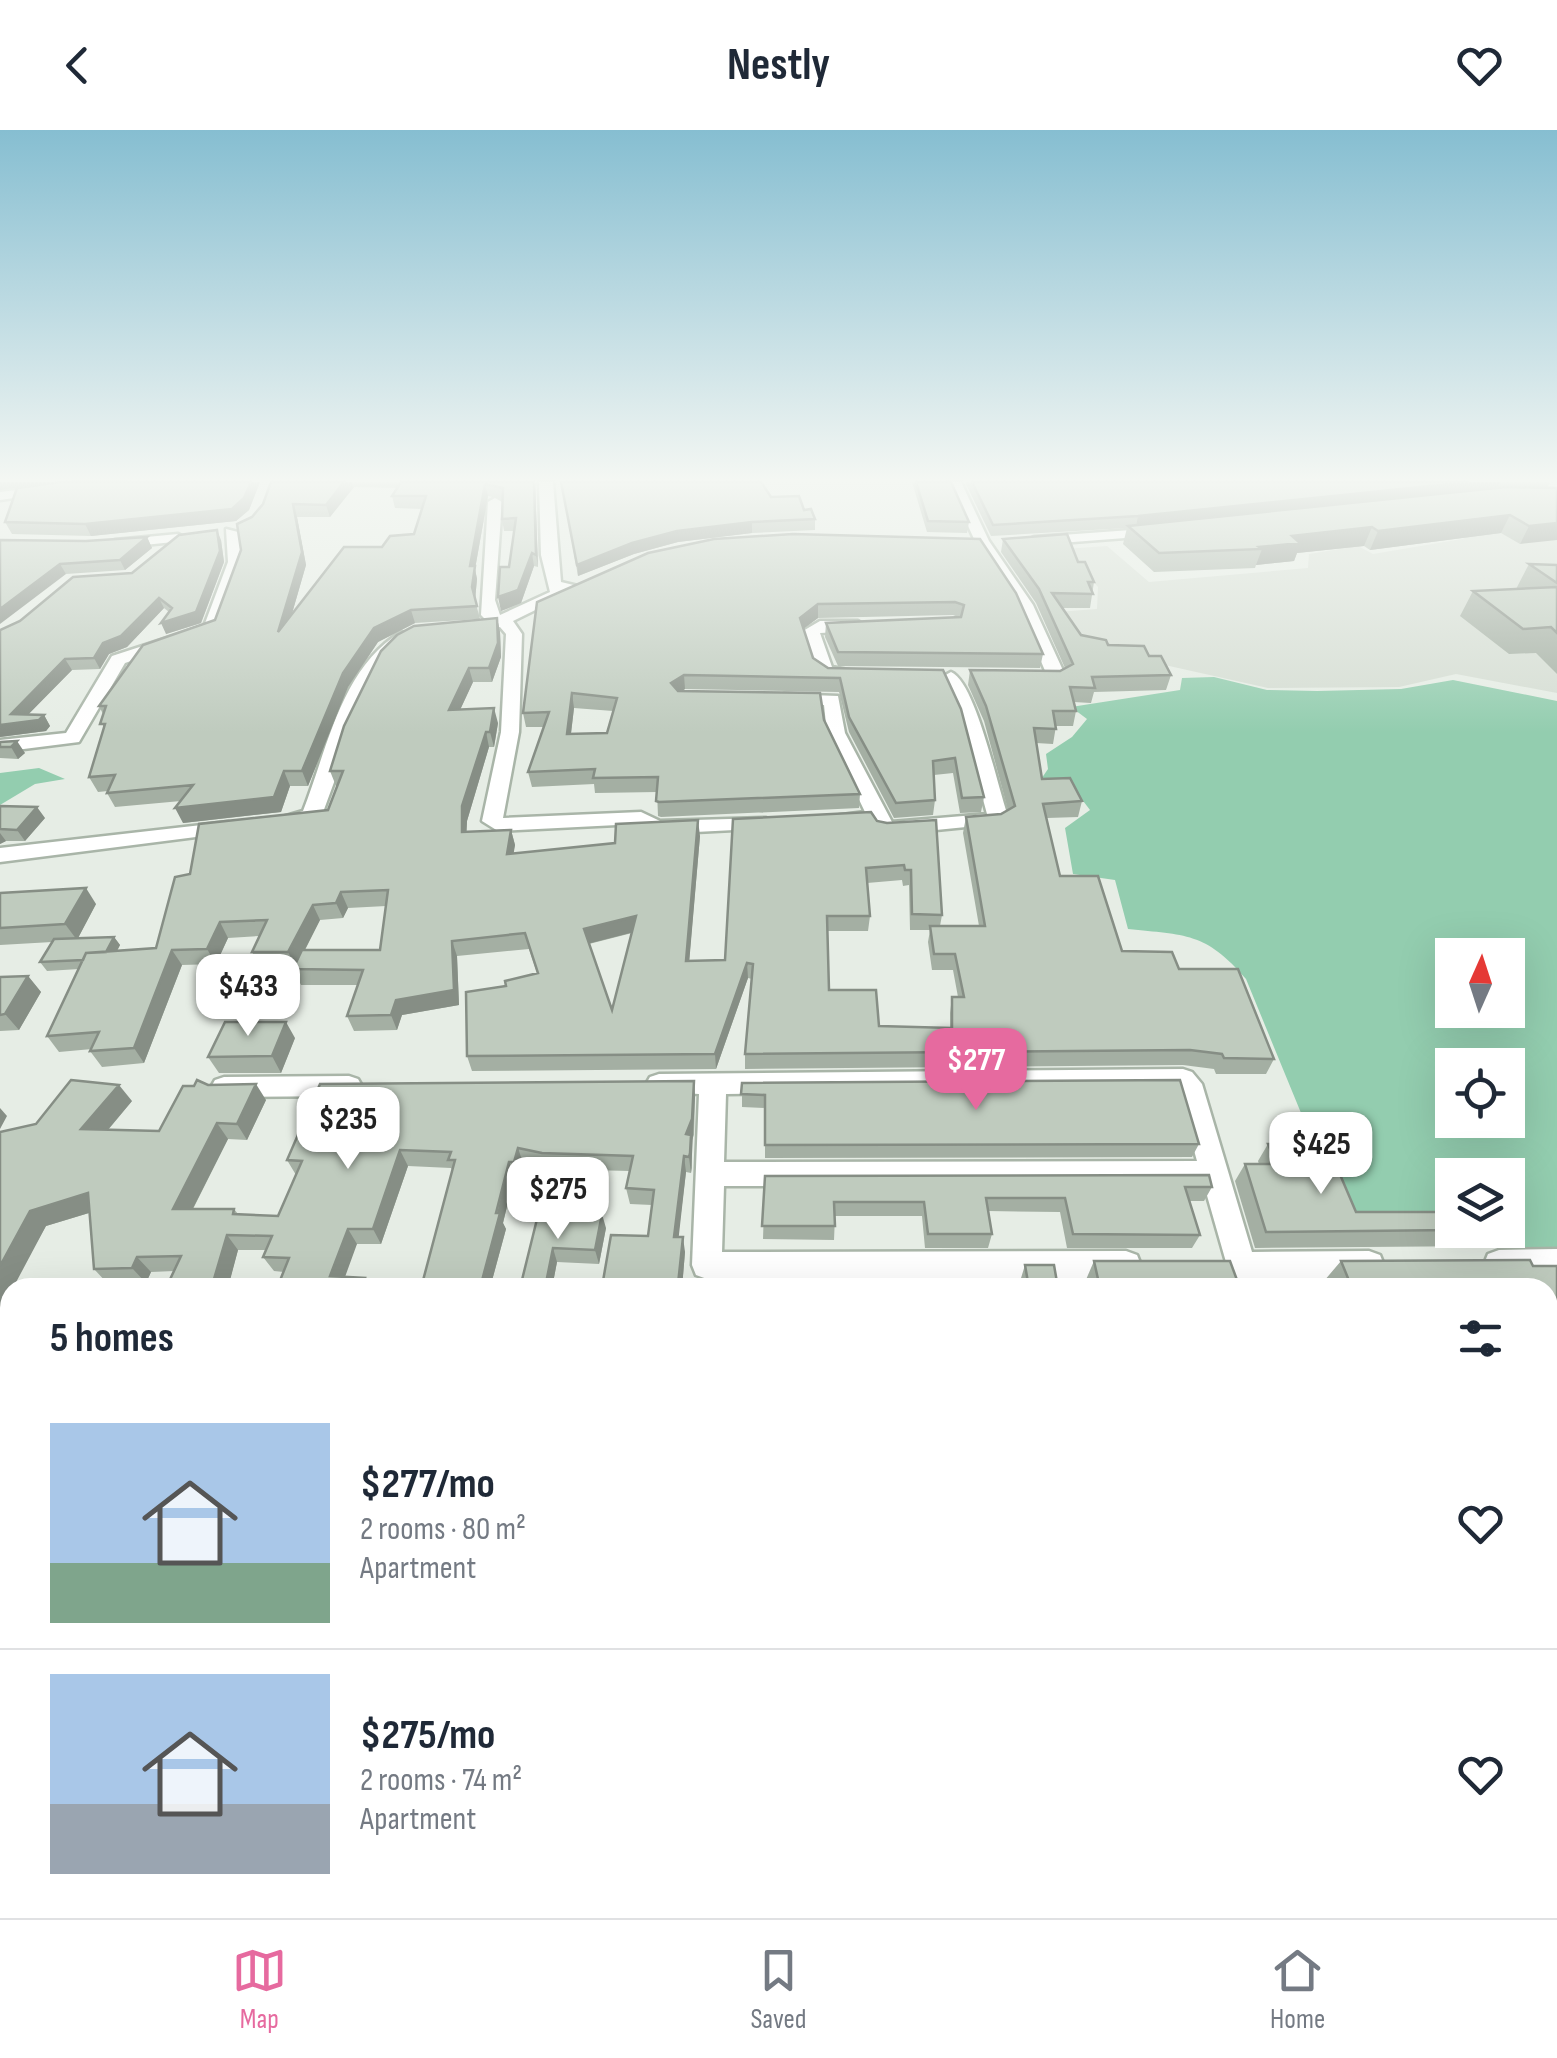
<!DOCTYPE html>
<meta charset="utf-8">
<style>
:root{--surface:#fff;--page:#f2f2f3;--text:#1f2937;--muted:#747a83;--line:#e0e1e3;--accent:#e66a9f}
body{margin:0;font-family:"Sofia Sans Condensed",sans-serif;background:var(--page);color:var(--text);height:100vh;display:flex;flex-direction:column;font-size:38px;white-space:nowrap}
*{box-sizing:border-box;margin:0}
p{font-size:32px;color:var(--muted)}
.icon{flex:none;width:55px;height:55px;fill:none;stroke:currentColor;stroke-width:2;stroke-linecap:round;stroke-linejoin:round}
.map{position:relative;flex:1;overflow:hidden}
.drawer{position:absolute;left:0px;top:1148px;width:1558px;height:642px;display:flex;flex-direction:column;background:var(--surface);border-radius:30px 30px 0 0;box-shadow:0 10px 40px #0002}
.drawer>*{flex:none}
.needle{width:65px;rotate:3deg}
.buttons{position:absolute;left:1435px;top:808px;display:grid;gap:20px}
.buttons a{display:grid;place-items:center;width:90px;height:90px;border-radius:0px;background:var(--surface);box-shadow:0 10px 40px #0002;font-size:50px}
.price{position:absolute;translate:-50% -85px;padding:0 22px;border-radius:20px;background:#fff;color:#222;font-size:32px;line-height:65px;filter:drop-shadow(0 2px 5px #0008)}
.price::after{content:'';position:absolute;left:50%;top:60px;width:30px;height:22px;margin-left:-15px;background:inherit;clip-path:polygon(0 0,100% 0,50% 100%)}
.price.current{background:var(--accent);color:#fff}
ul{padding:0;list-style:none}
li{display:flex;align-items:center;gap:30px;height:250px;padding:0 50px}
li+li{border-top:2px solid var(--line)}
li span{display:grid;place-items:center;flex:none;width:280px;height:200px;border-radius:0px;color:#555}
li>.icon{margin-inline-start:auto}
span .icon{width:120px;height:120px;fill:#fffc;stroke-width:1}
li b{font-size:42px}
h2{display:flex;justify-content:space-between;align-items:center;height:120px;padding:0 50px;font-size:42px}
header{display:flex;justify-content:space-between;align-items:center;height:130px;padding:0 50px;background:var(--surface);font-size:45px;font-weight:700}
.dock{display:flex;justify-content:space-around;align-items:center;height:140px;border-top:2px solid var(--line);background:var(--surface);font-size:28px;color:var(--muted)}
.dock a{display:grid;justify-items:center;gap:5px}
.dock .current{color:var(--accent)}
.map>svg:first-child{display:block}
</style>
<header><svg class="icon" aria-label="back" viewBox="0 0 24 24"><path d="M15 5l-7 7 7 7"/></svg>Nestly<svg class="icon" aria-label="heart" viewBox="0 0 24 24"><path d="M12 20l-8-8c-3-5 5-10 8-4 3-6 11-1 8 4z"/></svg></header>
<div class="map">
<svg width="1557" height="1788" viewBox="0 0 1557 1788">
<rect width="100%" height="100%" fill="#e6ede5"/>
<path fill="#d5ddd3" d="M1557 372V563L1456 544 1399 557 1268 558 1075 515 1057 482 1097 479 1098 457 1064 419 1107 416 1149 452 1308 438 1309 424 1358 416 1373 424 1462 409Z"/>
<path fill="#93cdaf" fill-rule="evenodd" d="M1214 547 1267 560 1317 561 1401 559 1453 550 1557 571V1131L1510 1132 1490 1100H1508V1045H1452V1093L1345 1090 1246 849C1206 802 1185 805 1128 799L1115 750 1073 744 1065 698 1090 680 1071 655H1037L1048 639 1046 624 1072 607 1087 589 1071 577 1180 560 1182 548ZM1452 825H1508V880H1452ZM1452 935H1508V990H1452Z
M39 638 65 649 35 654 0 675V643Z"/>
<g fill="none" stroke-linecap="round" stroke-linejoin="round">
<defs>
<path id="minor" d="M83 352H125L0 370V362Z
M539 352H553L561 452 582 457 513 491 522 504 519 602 503 688 641 682 660 691 766 688 776 694 773 698 656 704 637 694 498 701 482 691 501 602 506 504 500 497 485 498 483 495 487 491 481 485 488 372 495 368 502 372 495 470 500 485 550 462 541 425Z
M948 352H961L989 411 1033 475 1066 547 1063 551 1032 554 1023 549 1046 543 1017 475 975 411Z
M1159 398 1164 399V405L1034 415 1027 411 1034 407Z
M226 399 238 402 242 432 217 502 125 533 79 612 0 622V610L66 603 112 526 204 496 228 432Z
M178 404 185 408 183 411 115 418 108 414 115 410Z
M820 491H858L866 496 858 501 820 503 832 537 853 541V549L825 546 816 541 803 501Z
M401 502 415 505 395 519 369 557 322 685 290 697H276L273 693 276 689 303 681C327 620 341 538 401 502Z
M951 542C976 552 998 660 1009 689L1006 693 886 705 879 704 872 695 834 694 831 690 834 686 865 682 827 603 824 575 784 572V564L838 566 845 603 892 692 987 684 962 592 942 547Z
M228 692 235 694 238 698 235 702 0 732V718Z
M1183 939 1192 942 1202 954 1252 1122 1369 1121 1380 1125 1384 1135 1380 1145 1369 1149 1241 1150 1230 1146 1204 1055 724 1056 722 1122 1126 1121 1137 1125 1141 1135 1137 1145 1126 1149 888 1152 707 1149 696 1145 692 1135 699 964 650 961 646 954 650 947 659 944ZM1177 959 1197 1031 724 1032 726 964Z
M349 946 358 949 362 956 358 963 349 966 224 967 215 964 211 957 215 950 224 947Z
M1557 1119V1147L1499 1148 1488 1144 1484 1134 1488 1124 1499 1120Z
M1548 1706H1557V1750L1548 1749Z
M1489 1780H1533L1536 1788H1492Z"/>
</defs>
<use href="#minor" stroke="#a9b5a8" stroke-width="5"/>
<use href="#minor" fill="#fff" fill-rule="evenodd"/>
</g>
<path fill="#a4afa3" fill-rule="evenodd" d="M60 352H260L249 380 236 391 91 406 12 404 5 392Z
M271 352H535L538 437 534 436 521 473 501 481 515 401H504L502 389V369L488 366 475 439 477 449 475 470 480 489 415 493 378 512 348 557 308 656H290L281 682 183 693 181 671 115 677 107 663 108 661 98 662 89 647 103 601V584L99 576 215 490 252 387 263 374ZM354 357 397 358 392 366 395 378 422 379 414 404 382 417 292 483 306 435 297 387H330Z
M561 352 771 367 804 380 815 389V400L752 403 678 412 634 424 578 446Z
M912 352H951L969 392 967 403 927 402Z
M965 352H1550L1547 358H1557L1520 414 1501 403 1370 420 1364 416 1297 423 1294 431 1256 435 1255 438 1154 442 1123 414 1127 398 991 406Z
M147 407 152 418 125 440 66 444 0 410 86 411Z
M980 409 1043 524 1040 538 838 536 825 507 826 493 958 487 953 485 818 488 803 499 813 528 828 538 943 540 984 667 981 682 960 683 953 643 934 645 935 670 933 685 894 688 849 602 839 562 685 559 682 561 824 590 860 664 859 678 661 687 658 686 657 662 595 663 594 654 532 657 528 642 544 597H526L523 583 537 472ZM574 578 613 581 607 603 571 604Z
M1003 409 1078 432 1094 452 1090 478H1062L1081 505 1149 526 1171 545 1166 560 1094 562 1091 573 1074 572 1076 581 1073 596H1056L1053 614 1036 613 1042 649 1082 671 1078 687 1047 688 1060 746 1122 821 1179 839 1274 929 1266 944H1216L1214 939 1183 935 745 939V924L752 849 748 848 716 939 472 941 467 926 506 856 537 843 529 819 457 826 459 875 402 885 397 900 354 901 347 886 358 855H301L293 839 294 837H260L252 822 259 806 228 808 216 834 182 835 144 933 102 937 90 921 92 919 59 922 47 906 79 839 47 841 40 832 52 812 0 815V763L96 774 78 808 114 807 120 815 117 821 156 818 190 744 328 680 337 656H336L330 641 497 488 500 502 501 527 492 552H473L460 580 498 593 494 617H489L467 691 466 702 511 700 515 715 513 723 700 706 689 831 725 830 871 682 942 785 940 796H979L963 703 966 687 1001 684 1008 680 984 591 968 555 970 540 1060 541 1065 538 1036 473 1001 422ZM902 750 903 756 909 755 910 800H930L928 812 932 840H953L958 867H952L950 883V898L879 896 829 860 828 801H868L870 786 867 753ZM386 776 380 820H305L320 790 343 788 348 778ZM632 803 612 880 589 814Z
M221 410 224 432 201 493 166 504 169 482 164 478 127 517 109 524 100 539 72 540 28 584 44 585 50 596 46 601 0 607V500L132 443Z
M1529 434 1557 435V544L1536 523 1509 524 1460 486 1473 461 1516 459Z
M0 612 25 623 18 629 0 628Z
M0 676 45 688 25 711H6L0 714Z
M28 846 41 862 19 900 0 901V847Z
M295 908 281 943H219L208 927Z
M694 951 695 967 694 1005 692 1010V1038L691 1043 686 1042 678 1107 685 1122 682 1158H605L603 1151 648 1106 652 1075 630 1074 626 1058 630 1041 546 1039 523 1033 519 1047H514L503 1093 506 1099 490 1158H421L453 1041 451 1038 408 1036 381 1114H357L284 1142 274 1141 263 1127 266 1120H238L230 1149 237 1150 244 1158H166L174 1141 151 1142 146 1153 108 1154 94 1139 89 1083 46 1096 10 1158V1164L7 1169 10 1198 0 1215V1002L132 971 108 1000 159 1001 194 956 208 955 266 970 247 1010 228 1009 193 1079H234L238 1084 278 1086 296 1045 287 1030Z
M742 953 1199 1014 1192 1027 765 1028V978L742 977Z
M1268 1014 1356 1082 1505 1100 1489 1116 1255 1118 1235 1051 1245 1034H1259L1258 1031Z
M765 1046 1212 1057 1204 1071H1190L1200 1105 1192 1118H1067L1060 1082 988 1081 992 1104 988 1118H925L922 1086H835L834 1110 763 1109Z
M539 1081 606 1098 599 1134 557 1132 552 1158H520Z
M1094 1131 1237 1150 1232 1158H1086L1085 1152Z
M1341 1131 1557 1136V1423L1548 1422V1158H1326L1324 1151Z
M1025 1135 1058 1158H1018Z
M1548 1462H1557V1534H1548Z
M1557 1632V1649H1548V1637Z
M1138 1780H1215L1216 1788H1143L1142 1780Z
M1259 1780H1333L1260 1784Z"/>
<path fill="#868e85" d="M0 352H55L0 360Z
M251 352H260L249 380 236 391 91 406 85 394Z
M344 352H352L354 357 330 387 326 375Z
M534 352H535L538 437 536 425Z
M1469 352H1500L1497 359 1136 397 1138 386Z
M485 354 488 366 475 439 477 449 475 470 470 436Z
M293 374 297 387 306 435 283 515 278 502Z
M1510 385 1501 403 1370 420 1378 401Z
M752 392V403L678 412 634 424 578 446 577 435 632 413 677 401Z
M1557 393V410L1520 414 1529 396Z
M1372 397 1364 416 1297 423 1294 431 1256 435 1262 419 1259 417 1292 406Z
M217 400 221 410 224 432 201 493 166 504 161 493 196 482Z
M147 407 152 418 125 440 120 430Z
M532 423 534 436 521 473 501 481 498 467Z
M60 434 66 444 0 494V479Z
M159 468 164 478 127 517 109 524 100 539 94 528 103 513Z
M818 474V488L799 502 800 488Z
M411 480 415 493 378 512 348 557 308 656 302 641 343 543 374 498Z
M497 488 500 502 501 527 492 552 489 538Z
M65 529 72 540 21 592 44 585 50 596 46 601 0 607V595Z
M469 538 473 552 453 595 449 580Z
M684 545 685 559 672 567 671 553Z
M572 563 574 578 569 619 567 604Z
M494 578 498 593 494 617 490 602Z
M486 602 489 617 467 691 466 718 462 702V676Z
M17 611 25 623 18 629 11 617Z
M284 641 290 656 281 682 183 693 175 678Z
M37 677 45 688 25 711 17 700Z
M698 690 700 706 688 846 686 831Z
M511 700 515 715 511 740 507 724Z
M0 703 6 711 0 714Z
M86 758 96 774 77 810 65 794Z
M341 762 348 778 343 788 336 773Z
M313 775 320 790 296 837 288 822Z
M636 786 638 801 587 814 584 799Z
M220 792 228 808 216 834 207 819Z
M114 807 120 815 108 838 102 829Z
M452 811 457 826 459 875 402 885 397 900 391 885 396 870Z
M172 820 182 835 144 933 134 918Z
M747 833 748 848 716 939 715 924Z
M28 846 41 862 19 900 5 884Z
M286 892 295 908 281 943 272 926Z
M694 951 695 967 691 1043 686 1004Z
M256 954 266 970 247 1010 237 994Z
M119 955 132 971 95 1015 81 999Z
M0 978 7 986 0 999Z
M217 993 228 1009 185 1094 173 1079Z
M518 1018 523 1033 519 1047 514 1032Z
M400 1020 408 1036 381 1114 373 1099Z
M684 1026 686 1042 677 1122 674 1107Z
M509 1032 514 1047 503 1093 506 1099 490 1158H480Z
M88 1063 102 1079 46 1096 13 1158H10V1164L7 1169 10 1171V1198L0 1215V1136L30 1081Z
M602 1084 606 1098 599 1134 595 1120Z
M348 1099 357 1114 341 1158 330 1146Z
M227 1105 238 1120 228 1158 214 1149Z
M683 1107 685 1122 682 1158H679Z
M553 1118 557 1132 552 1158H545Z
M137 1127 151 1142 146 1153 132 1138Z
M365 1148 371 1158H361Z
M237 1150 244 1158H234Z"/>
<path fill="#bfcbbe" stroke="#868e85" stroke-width="2.5" fill-rule="evenodd" d="M60 352H251L244 368 232 379 85 394 5 392 17 358Z
M271 352H344L326 375 293 374 302 422 278 502 344 417H382L390 406 414 404 426 366H392L401 352H534L536 425 532 423 518 460 498 467 500 437H509L516 388 502 389 503 358 485 354 470 436H475L472 457 477 476 411 480 374 498 343 543 302 641H284L274 667 175 678 193 655 107 663 115 645 89 647 105 594H100L106 576H99L143 515 215 490 241 420 237 394 252 387 263 374Z
M561 352H761L771 367 799 366 804 380 811 379 815 389 752 392 677 401 632 413 577 435Z
M916 352H951L969 392 928 391Z
M972 352H1469L1138 386 993 395Z
M1506 357 1557 358V393L1529 396 1510 385 1378 401 1372 397 1292 406 1300 413 1259 417 1262 419 1159 423 1128 396Z
M217 400 220 421 196 482 161 493 172 478 159 468 121 506 103 513 94 528 65 529 11 584 44 585 39 590 0 595V500L20 491 73 447 132 443 179 405Z
M793 404 980 409 1016 463 1043 524 838 522 826 493 961 487 964 475 955 472 818 474 800 488 813 528 828 538 943 540 961 579 984 667 962 668 955 628 933 631 935 670 896 673 849 587 840 548 684 545 671 553 678 561 820 563 824 590 860 664 659 672 656 671 658 647 593 648 595 639 528 642 549 582 523 583 537 472 648 423 714 409ZM572 563 617 568 607 603 567 604Z
M1067 404 1078 432H1085L1094 452H1088L1093 464 1052 463 1081 505 1106 510 1108 515 1144 516 1149 526H1161L1171 545 1092 547 1095 558 1070 557 1076 581H1053L1056 599 1034 598 1042 649 1070 648 1082 671 1043 674 1060 746H1098L1122 821 1172 822 1179 839H1238L1274 929 1224 928 1222 924 1190 920 745 924 753 834 747 833 715 924 467 926 466 862 506 856 505 851 538 843 525 803 452 811 454 860 396 870 391 885 347 886 363 840 293 839 302 820H380L388 760 341 762 336 773 313 775 288 822H252L267 790 220 792 207 819 172 820 134 918 90 921 99 902 47 906 86 823 156 818 175 747 190 744 199 694 328 680 343 641H330L344 596 381 521 397 505 414 496 497 488 498 513 489 538H469L449 580 494 578 490 602H486L462 676V702L511 700 507 724 615 713 616 694 698 690 686 831 725 830 733 689 871 682 877 691 887 693 936 690 942 785 912 784 911 740H905L904 735 866 738 870 786H827L829 860H876L879 896 952 898V867H964L955 824H934L930 796H985L966 687 1001 684 1015 676 986 576 970 540 1060 541 1073 534 1039 459 1003 409ZM636 786 612 880 584 799Z
M147 407 120 430 60 434 0 479V410L86 411Z
M1529 434 1557 435V453Z
M1557 457V503L1551 497 1523 499 1473 461Z
M17 611 11 617H0V612Z
M0 676 37 677 17 700 0 699Z
M86 758 65 794 0 798V763Z
M114 807 106 822 86 823 83 830 40 832 54 809Z
M28 846 5 884 0 885V847Z
M225 892H286L272 926 208 927Z
M71 950 119 955 81 999 159 1001 183 956H194L197 950 208 955 256 954 237 994 217 993 173 1079H234L233 1084 278 1086 302 1031 287 1030 320 954 694 951 692 989 686 1004 691 1005 690 1023 689 1027 684 1026 674 1107H683L678 1154 603 1151 611 1105 648 1106 654 1060 626 1058 633 1026 542 1023 518 1018 514 1032H509L496 1083H500L480 1158H421L455 1030H448L451 1022 400 1020 373 1099H348L330 1146 365 1148 361 1158H277L289 1128 263 1127 272 1106 227 1105 214 1149 237 1150 234 1158H166L181 1126 137 1127 132 1138 94 1139 88 1063 30 1081 0 1136V1002L36 994Z
M1180 950 1199 1014 765 1015V965L741 964 742 953Z
M1268 1014H1327L1356 1082H1452V1100L1266 1102 1245 1034H1276Z
M1209 1045 1212 1057H1185L1200 1105 1073 1104 1065 1068H986L992 1104H928L924 1072H834L835 1096H762L765 1046Z
M539 1081 602 1084 595 1120 553 1118 545 1158H520Z
M1530 1130 1533 1136H1557V1395L1548 1374V1158H1352L1341 1131Z
M1094 1131H1230L1237 1150H1225L1227 1158H1100Z
M1025 1135H1054L1058 1158H1029Z
M1548 1462H1557V1526L1548 1525Z
M1557 1638V1644L1548 1643Z
M0 1727 10 1728V1756L0 1754Z
M914 1780H984V1785L914 1781Z
M1152 1780H1215L1216 1788H1153Z
M1275 1780H1333L1276 1784Z"/>
<linearGradient id="sky" x2="0" y2="1"><stop stop-color="#86bed1"/><stop offset="0.58" stop-color="#f4f7f3"/><stop offset="1" stop-color="#f4f7f3" stop-opacity="0"/></linearGradient>
<rect width="1557" height="603" fill="url(#sky)"/>
</svg>
<div class="buttons">
<a><svg class="needle" viewBox="-14 -14 28 28"><path d="M0-13l5 13h-10z" fill="#e53935"/><path d="M0 13l5-13h-10z" fill="#747a83"/></svg></a>
<a><svg class="icon" aria-label="locate" viewBox="0 0 24 24"><circle cx="12" cy="12" r="6"/><path d="M12 2v4M12 18v4M2 12h4M18 12h4"/></svg></a>
<a><svg class="icon" aria-label="layers" viewBox="0 0 24 24"><path d="M12 4l9 5-9 5-9-5zM3 14l9 5 9-5"/></svg></a>
</div>
<b class="price" style="left:248px;top:909px">$433</b>
<b class="price current" style="left:976px;top:983px">$277</b>
<b class="price" style="left:348px;top:1042px">$235</b>
<b class="price" style="left:1321px;top:1067px">$425</b>
<b class="price" style="left:558px;top:1112px">$275</b>
<section class="drawer">
<h2>5 homes<svg class="icon" aria-label="filters" viewBox="0 0 24 24"><path d="M4 7h16M4 17h16"/><circle cx="9" cy="7" r="2"/><circle cx="15" cy="17" r="2"/></svg></h2>
<ul>
<li><span style="background:linear-gradient(#a9c7e8 70%,#7fa58c 0)"><svg class="icon" aria-label="home" viewBox="0 0 24 24"><path d="M3 11l9-7 9 7M6 9v11h12V9"/></svg></span><div><b>$277/mo</b><p>2 rooms · 80 m²</p><p>Apartment</p></div><svg class="icon" aria-label="heart" viewBox="0 0 24 24"><path d="M12 20l-8-8c-3-5 5-10 8-4 3-6 11-1 8 4z"/></svg></li>
<li><span style="background:linear-gradient(#a9c7e8 65%,#9aa5b1 0)"><svg class="icon" aria-label="home" viewBox="0 0 24 24"><path d="M3 11l9-7 9 7M6 9v11h12V9"/></svg></span><div><b>$275/mo</b><p>2 rooms · 74 m²</p><p>Apartment</p></div><svg class="icon" aria-label="heart" viewBox="0 0 24 24"><path d="M12 20l-8-8c-3-5 5-10 8-4 3-6 11-1 8 4z"/></svg></li>
</ul>
</section>
</div>
<nav class="dock">
<a class="current"><svg class="icon" aria-label="map" viewBox="0 0 24 24"><path d="M3 6l6-2 6 2 6-2v14l-6 2-6-2-6 2zM9 4v14M15 6v14"/></svg>Map</a>
<a><svg class="icon" aria-label="saved" viewBox="0 0 24 24"><path d="M7 4h10v16l-5-4-5 4z"/></svg>Saved</a>
<a><svg class="icon" aria-label="home" viewBox="0 0 24 24"><path d="M3 11l9-7 9 7M6 9v11h12V9"/></svg>Home</a>
</nav>
